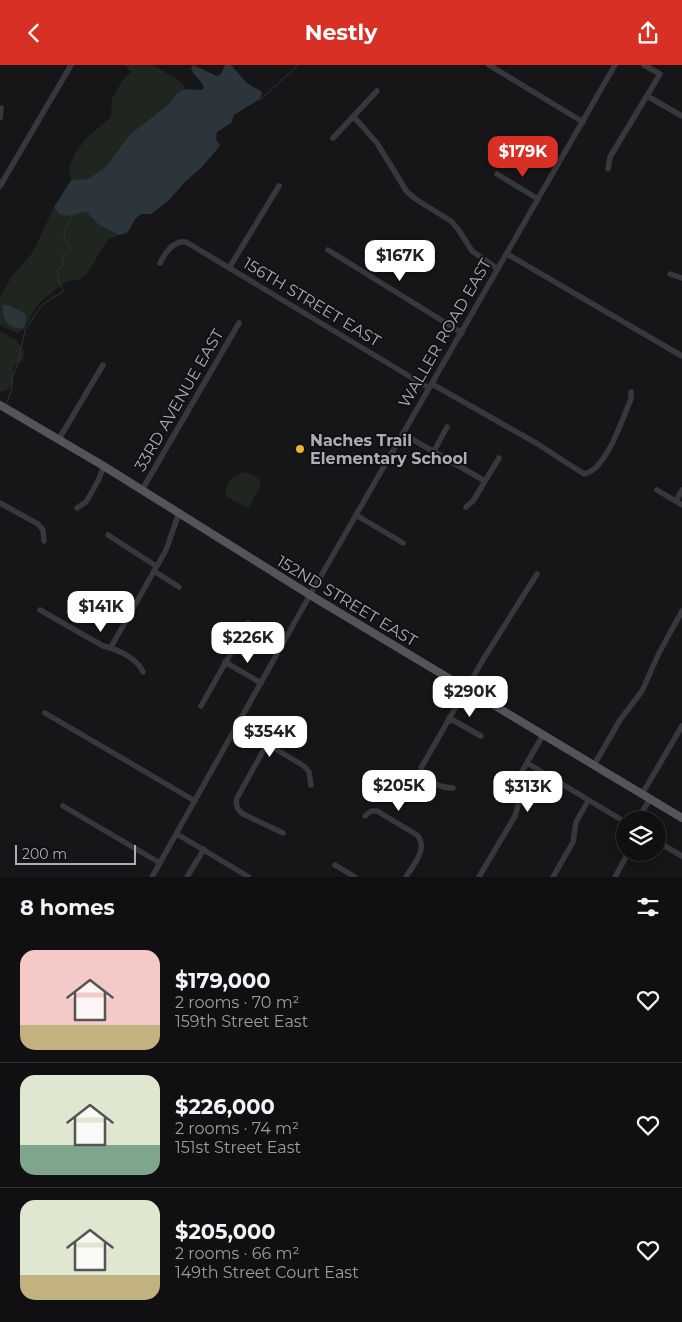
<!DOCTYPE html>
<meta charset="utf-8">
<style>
:root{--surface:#101012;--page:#19191b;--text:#f1f3f6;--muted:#9c9d9f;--line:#303032;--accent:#d93025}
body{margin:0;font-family:Montserrat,sans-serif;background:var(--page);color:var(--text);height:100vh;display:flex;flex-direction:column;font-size:19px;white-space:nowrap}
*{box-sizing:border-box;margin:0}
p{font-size:16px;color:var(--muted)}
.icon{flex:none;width:28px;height:28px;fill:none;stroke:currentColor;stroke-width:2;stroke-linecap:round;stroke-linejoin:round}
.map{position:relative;height:812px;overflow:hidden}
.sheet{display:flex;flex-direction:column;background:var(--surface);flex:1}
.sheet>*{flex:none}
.tools{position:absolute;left:616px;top:746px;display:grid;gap:10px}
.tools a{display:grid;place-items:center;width:50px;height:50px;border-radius:50%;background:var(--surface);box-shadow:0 2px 12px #0003,0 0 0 1px var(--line);font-size:25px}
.scale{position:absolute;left:15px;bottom:12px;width:121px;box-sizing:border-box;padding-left:5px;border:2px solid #a8adb8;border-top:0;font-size:14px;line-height:18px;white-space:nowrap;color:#a8adb8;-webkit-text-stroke:4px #111113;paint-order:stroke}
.price{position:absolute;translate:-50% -42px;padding:0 11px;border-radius:10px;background:#fff;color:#222;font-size:16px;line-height:32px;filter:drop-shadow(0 1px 2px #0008)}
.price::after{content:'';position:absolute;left:50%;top:30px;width:15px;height:11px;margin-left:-8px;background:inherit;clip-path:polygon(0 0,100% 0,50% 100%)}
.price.on{background:var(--accent);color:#fff}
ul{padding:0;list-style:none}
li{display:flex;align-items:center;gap:15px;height:125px;padding:0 20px}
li+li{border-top:1px solid var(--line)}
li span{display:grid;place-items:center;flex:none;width:140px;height:100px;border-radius:15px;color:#555}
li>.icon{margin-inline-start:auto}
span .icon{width:60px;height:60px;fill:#fffc;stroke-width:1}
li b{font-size:21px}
h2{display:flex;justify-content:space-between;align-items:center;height:60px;padding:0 20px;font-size:21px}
header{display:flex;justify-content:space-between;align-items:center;height:65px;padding:0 20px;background:var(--accent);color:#fff;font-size:22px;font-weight:700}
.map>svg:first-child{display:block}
</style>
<header><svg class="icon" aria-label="back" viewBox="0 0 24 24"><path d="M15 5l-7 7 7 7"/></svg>Nestly<svg class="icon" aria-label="share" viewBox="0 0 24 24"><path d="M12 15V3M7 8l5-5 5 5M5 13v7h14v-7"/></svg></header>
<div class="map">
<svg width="682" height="812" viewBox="0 0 682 812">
<rect width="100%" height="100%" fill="#161618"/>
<path fill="#1e261f" d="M124 0H153L178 15 187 24 178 27 168 40 129 70 107 101 88 114 71 115 69 104 74 90 87 72 107 56 111 51 112 34 122 16 131 7Z
M54 142 56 147H87L92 155 119 170 109 174 105 179 87 209 79 215 67 216 46 232 36 242 24 264 17 268 0 260V232L12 211 33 187Z
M0 266 16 275 24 286 23 295C10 303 13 304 14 317L8 325 0 327Z
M245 407C252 409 259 412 261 420L249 442 247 443 226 431 225 427C228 415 233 410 245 407Z"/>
<path fill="#2c353c" d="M193 0 217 11 221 9 225 0H231L247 18 262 27 261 33 234 50 231 58 217 67 216 75 220 80 219 82 202 102 186 116 168 136 151 149H141L136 153 127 168 119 170C107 164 94 159 87 147 75 147 61 158 54 142L71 115 88 114 107 101 129 70 168 40 178 27 187 24 201 25 204 23C202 16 194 11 191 4Z
M3 240H8L26 249 25 262 21 264C7 262 2 255 3 240Z"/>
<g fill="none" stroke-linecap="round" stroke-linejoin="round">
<path stroke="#2c353c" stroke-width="1" d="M255 35H260L298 0
M6 339 12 324 11 314 17 302 25 265 42 240 55 231 62 228 63 224 59 217 57 207 64 200 62 192 70 184C68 180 65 175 64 171 63 164 71 157 72 150"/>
<path stroke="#37383d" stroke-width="5.5" d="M489 0 583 57
M647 31 682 51
M354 52 377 78 407 127 417 135 451 156 458 164 472 186 498 204
M0 53 1 43
M333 73 377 26
M608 104 610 92 660 9 644 0
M497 109 538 134
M0 121 71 0
M328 185 462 268
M507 189 682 291
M160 198C165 188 173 175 186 177L429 323
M229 203 279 121
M670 209 682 213
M432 319 536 378 584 409C606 406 623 352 631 334V327
M403 369 485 416
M59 374 103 300
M434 386 447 362
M142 425 239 258
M657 425 682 440
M676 436 682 425
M0 438 38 459 43 465 44 476
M466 442 473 436 499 393
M77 443 86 437 98 416 104 401
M356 450 403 478
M108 470 156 501
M154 506 179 522
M40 545 103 581C117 584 137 593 143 607
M111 582 166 485 179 448
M225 597 261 618
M201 641 248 558
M45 648 195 736
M449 653 481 671
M237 661 304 701 309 707 311 720
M267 679 237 733C235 740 237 745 243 749L283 768
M527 698 625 757
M594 700 620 655 642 626 659 588 682 546
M453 723C441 723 431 718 423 710L421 703 484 593 537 509
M642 729 682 661
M63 741 160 798
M365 751 371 746H377L417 770C429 783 413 800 406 812
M637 755 650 734
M177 769 249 812
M658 777 682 791
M335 800 355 812
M152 812 310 530 615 0
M187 812 204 784
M479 812 515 751 519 737 518 723 521 708 543 670
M553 812 573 777 576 757 588 736
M615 812 628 788"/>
<path stroke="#53555c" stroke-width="8" d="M0 340 102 400 310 530 682 753"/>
</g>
<circle fill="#f2b134" stroke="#111113" stroke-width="2" cx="300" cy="384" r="5"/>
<g text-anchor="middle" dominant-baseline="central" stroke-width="4" stroke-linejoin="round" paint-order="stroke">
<g font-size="16" fill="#a8adb8" stroke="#111113">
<text transform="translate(312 237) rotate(31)">156TH STREET EAST</text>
<text transform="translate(445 268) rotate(-60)">WALLER ROAD EAST</text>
<text transform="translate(179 335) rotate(-60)">33RD AVENUE EAST</text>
<text transform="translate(347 536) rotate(31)">152ND STREET EAST</text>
</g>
<g font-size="16" font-weight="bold" fill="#a8adb8" stroke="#111113" text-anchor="start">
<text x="310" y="375">Naches Trail<tspan x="310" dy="18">Elementary School</tspan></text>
</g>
</g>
</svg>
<div class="tools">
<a><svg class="icon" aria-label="layers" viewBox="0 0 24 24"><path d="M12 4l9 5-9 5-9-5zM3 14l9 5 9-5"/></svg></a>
</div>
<div class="scale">200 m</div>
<b class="price on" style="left:523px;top:113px">$179K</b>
<b class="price" style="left:400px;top:217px">$167K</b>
<b class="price" style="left:101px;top:568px">$141K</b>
<b class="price" style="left:248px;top:599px">$226K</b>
<b class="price" style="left:470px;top:653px">$290K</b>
<b class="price" style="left:270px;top:693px">$354K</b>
<b class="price" style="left:399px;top:747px">$205K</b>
<b class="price" style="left:528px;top:748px">$313K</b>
</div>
<section class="sheet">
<h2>8 homes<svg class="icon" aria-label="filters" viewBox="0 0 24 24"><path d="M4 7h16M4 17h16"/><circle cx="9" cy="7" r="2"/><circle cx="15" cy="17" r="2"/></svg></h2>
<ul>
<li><span style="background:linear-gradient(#f6c9c9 75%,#c2b280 0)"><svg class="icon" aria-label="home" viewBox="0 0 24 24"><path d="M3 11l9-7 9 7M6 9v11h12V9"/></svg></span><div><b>$179,000</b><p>2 rooms · 70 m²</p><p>159th Street East</p></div><svg class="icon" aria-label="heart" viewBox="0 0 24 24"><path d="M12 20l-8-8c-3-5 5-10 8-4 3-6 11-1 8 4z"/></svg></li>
<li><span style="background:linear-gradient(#dfe7d0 70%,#7fa58c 0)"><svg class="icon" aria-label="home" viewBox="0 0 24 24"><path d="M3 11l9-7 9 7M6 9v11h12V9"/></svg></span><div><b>$226,000</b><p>2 rooms · 74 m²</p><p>151st Street East</p></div><svg class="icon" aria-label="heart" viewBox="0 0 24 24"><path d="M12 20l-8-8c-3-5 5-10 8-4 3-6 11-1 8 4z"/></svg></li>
<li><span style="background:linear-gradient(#dfe7d0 75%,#c2b280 0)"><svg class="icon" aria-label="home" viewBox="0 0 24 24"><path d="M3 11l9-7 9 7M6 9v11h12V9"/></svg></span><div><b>$205,000</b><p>2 rooms · 66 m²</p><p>149th Street Court East</p></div><svg class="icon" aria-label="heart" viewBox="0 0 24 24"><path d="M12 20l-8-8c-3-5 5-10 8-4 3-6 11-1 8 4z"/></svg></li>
</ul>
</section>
